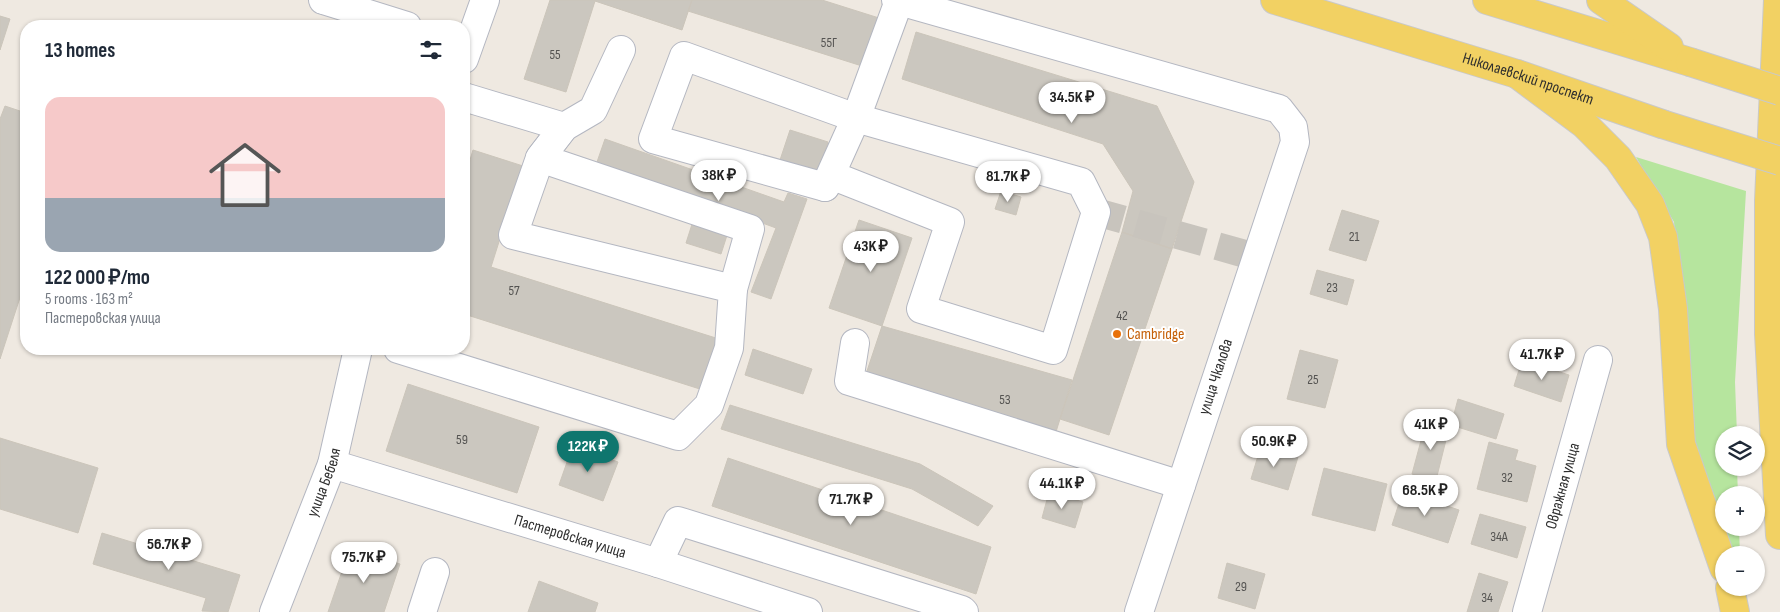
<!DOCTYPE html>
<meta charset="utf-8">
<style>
:root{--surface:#fff;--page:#f2f2f3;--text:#1f2937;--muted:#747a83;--accent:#0f766e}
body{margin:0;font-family:"Sofia Sans Condensed",sans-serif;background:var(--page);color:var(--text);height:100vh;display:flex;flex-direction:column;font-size:19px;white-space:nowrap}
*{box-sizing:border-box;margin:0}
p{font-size:16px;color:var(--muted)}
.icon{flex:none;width:28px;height:28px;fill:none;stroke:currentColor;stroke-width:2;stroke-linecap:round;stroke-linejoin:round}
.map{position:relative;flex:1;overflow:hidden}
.drawer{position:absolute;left:20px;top:20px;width:450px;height:335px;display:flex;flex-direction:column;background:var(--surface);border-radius:20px;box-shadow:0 1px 4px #0004}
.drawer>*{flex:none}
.buttons{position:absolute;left:1715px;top:426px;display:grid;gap:10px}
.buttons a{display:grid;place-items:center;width:50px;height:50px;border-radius:50%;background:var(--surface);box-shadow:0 1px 4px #0004;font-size:25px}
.price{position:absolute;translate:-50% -42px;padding:0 11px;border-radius:18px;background:#fff;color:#222;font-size:16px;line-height:32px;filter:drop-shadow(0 1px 2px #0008)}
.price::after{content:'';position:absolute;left:50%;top:30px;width:15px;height:11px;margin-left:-8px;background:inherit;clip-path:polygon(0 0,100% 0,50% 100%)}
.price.selected{background:var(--accent);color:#fff}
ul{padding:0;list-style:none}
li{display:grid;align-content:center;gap:10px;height:265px;padding:0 25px}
li span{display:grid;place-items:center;height:155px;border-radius:15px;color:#555}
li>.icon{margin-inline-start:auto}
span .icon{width:90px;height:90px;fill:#fffc;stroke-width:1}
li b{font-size:21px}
h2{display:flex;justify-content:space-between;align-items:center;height:60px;padding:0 25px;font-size:21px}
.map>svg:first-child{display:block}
</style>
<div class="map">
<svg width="1780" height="612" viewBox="0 0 1780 612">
<rect width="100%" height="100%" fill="#efe9e1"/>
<path fill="#b6e59e" d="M1636 157 1746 191 1735 382 1737 435H1724V468H1737L1738 495H1724V528H1739L1740 555H1728L1696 461 1674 222Z"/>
<path fill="#cbc7bf" stroke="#cbc5ba" d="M550 0H692L682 30 595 1 566 92 524 79Z
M692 0H822L879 18 862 66 688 11Z
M0 16 10 19 0 50Z
M916 32 1157 106 1194 182 1172 249 1122 232 1133 191 1103 144 902 79Z
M5 106 26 113V279L0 359V119Z
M790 130 828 142 819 172 780 160Z
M605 139 784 202 788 193 807 199 771 299 751 292 776 228 597 162Z
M473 150 523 166 491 267 719 339 703 390 464 314V180Z
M1001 191 1021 197 1016 215 995 209Z
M1342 210 1379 221 1366 261 1329 250Z
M694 218 729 229 721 254 686 243Z
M859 220 912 238 882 326 829 308Z
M1122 232 1172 249 1109 435 1060 419Z
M1317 270 1354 280 1347 305 1310 294Z
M882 326 1072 380 1055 435 866 374Z
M753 349 812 369 803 394 745 375Z
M1300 350 1338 360 1325 408 1287 399Z
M1522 360 1569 375 1561 402 1514 386Z
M408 384 539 427 517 493 386 451Z
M1458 399 1504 414 1496 439 1451 425Z
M730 405 920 464 993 506 978 526 912 489 721 429Z
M1426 422 1449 428 1436 480 1412 474Z
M0 438 98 468 78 533 0 509Z
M1489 442 1518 450 1515 460 1536 466 1527 502 1477 489Z
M573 445 618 462 603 501 559 485Z
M1261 446 1298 457 1288 490 1251 479Z
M728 458 991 547 976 594 712 506Z
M1324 468 1387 484 1375 531 1312 515Z
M1403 491 1459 510 1448 543 1392 525Z
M1049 492 1083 502 1075 528 1042 518Z
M1480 514 1526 527 1517 558 1471 544Z
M102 533 240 575 228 612 202 611 206 598 93 564Z
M350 548 400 564 384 612H328Z
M1227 563 1265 574 1255 609 1218 598Z
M1479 573 1508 582 1498 612H1467Z
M539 581 598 603 595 612H528Z"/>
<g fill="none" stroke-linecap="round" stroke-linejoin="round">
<path stroke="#c8c4bd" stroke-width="28" stroke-dasharray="28 14" stroke-linecap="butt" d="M1096 212 1256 257"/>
<defs>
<g id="minor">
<path d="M323 0 407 26"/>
<path d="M896 0 1279 109 1293 127 1295 142 1139 612"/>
<path d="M684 56 856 118 1081 182 1096 212 1053 350 921 309 950 222 831 175 825 187 653 139Z"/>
<path d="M464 59 485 0"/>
<path d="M464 97 564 127 540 158 750 229 733 289"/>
<path d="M825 187 856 118 899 1"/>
<path d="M855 343 849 381 1181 485"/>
<path d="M398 349 678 436 709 405 729 348 733 289 513 235 540 158 564 127 593 110 621 50"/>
<path id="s1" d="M332 464 658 563 808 612"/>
<path d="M658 563 678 521 962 610 964 612"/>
<path id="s2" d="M274 612 332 464 358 349"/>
<path d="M422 612 435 572"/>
<path id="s3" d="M1527 612 1598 360"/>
</g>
<g id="major">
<path id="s4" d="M1275 0 1517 74 1662 124"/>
<path d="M1487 0 1690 62"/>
<path d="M1601 0 1669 47"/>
<path d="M1778 0 1769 201V334L1780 535"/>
<path d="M1517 74 1584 124 1618 158 1650 204 1663 237 1673 309 1681 444 1724 568"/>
<path d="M1730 588 1735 612"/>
</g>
</defs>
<use href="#minor" stroke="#b4b7c1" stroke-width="30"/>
<use href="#major" stroke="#c9c9c9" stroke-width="30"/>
<use href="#minor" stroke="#fff" stroke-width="28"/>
<use href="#major" stroke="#f2d163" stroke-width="28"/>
<defs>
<path id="major-bridge" d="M1690 62 1780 91
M1662 124 1780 161"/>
</defs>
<use href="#major-bridge" stroke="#c9c9c9" stroke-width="30" stroke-linecap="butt"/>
<use href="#major-bridge" stroke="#f2d163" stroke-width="28"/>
</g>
<circle fill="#e8710a" stroke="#fff" stroke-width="2" cx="1117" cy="334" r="5"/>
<g text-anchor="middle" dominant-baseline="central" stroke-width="4" stroke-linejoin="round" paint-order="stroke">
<g font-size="14" fill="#555452">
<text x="829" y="42">55Г</text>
<text x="555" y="54">55</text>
<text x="1354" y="236">21</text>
<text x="1332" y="287">23</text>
<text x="514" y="290">57</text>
<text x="1122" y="315">42</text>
<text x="1313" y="379">25</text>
<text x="1005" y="399">53</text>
<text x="462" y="439">59</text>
<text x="1507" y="477">32</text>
<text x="1499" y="536">34А</text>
<text x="1241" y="586">29</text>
<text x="1487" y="597">34</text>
</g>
<g font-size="16" fill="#2e2e2e" stroke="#fff">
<text stroke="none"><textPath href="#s4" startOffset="265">Николаевский проспект</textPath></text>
<text transform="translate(1216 377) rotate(-72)">улица Чкалова</text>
<text stroke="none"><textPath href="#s2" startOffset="139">улица Бебеля</textPath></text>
<text stroke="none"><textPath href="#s3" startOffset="131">Овражная улица</textPath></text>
<text stroke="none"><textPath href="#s1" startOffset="249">Пастеровская улица</textPath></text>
</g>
<g font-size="16" fill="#c56008" stroke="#fff" text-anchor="start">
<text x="1127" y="334">Cambridge</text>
</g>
</g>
</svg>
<div class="buttons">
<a><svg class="icon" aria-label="layers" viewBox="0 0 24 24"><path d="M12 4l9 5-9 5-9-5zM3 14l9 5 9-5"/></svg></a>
<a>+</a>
<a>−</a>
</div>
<b class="price" style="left:1072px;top:124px">34.5K ₽</b>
<b class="price" style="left:719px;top:202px">38K ₽</b>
<b class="price" style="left:1008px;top:203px">81.7K ₽</b>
<b class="price" style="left:871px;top:273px">43K ₽</b>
<b class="price" style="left:1542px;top:381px">41.7K ₽</b>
<b class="price" style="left:1431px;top:451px">41K ₽</b>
<b class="price" style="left:1274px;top:468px">50.9K ₽</b>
<b class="price selected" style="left:588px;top:473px">122K ₽</b>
<b class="price" style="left:1062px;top:510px">44.1K ₽</b>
<b class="price" style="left:1425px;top:517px">68.5K ₽</b>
<b class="price" style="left:851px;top:526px">71.7K ₽</b>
<b class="price" style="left:169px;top:571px">56.7K ₽</b>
<b class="price" style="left:364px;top:584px">75.7K ₽</b>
<section class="drawer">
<h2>13 homes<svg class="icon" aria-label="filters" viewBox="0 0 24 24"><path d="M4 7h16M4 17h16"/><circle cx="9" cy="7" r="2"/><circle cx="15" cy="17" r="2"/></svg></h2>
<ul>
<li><span style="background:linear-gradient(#f6c9c9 65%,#9aa5b1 0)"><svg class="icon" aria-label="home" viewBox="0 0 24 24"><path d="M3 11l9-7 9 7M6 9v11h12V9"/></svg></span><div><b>122 000 ₽/mo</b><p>5 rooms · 163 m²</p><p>Пастеровская улица</p></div></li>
</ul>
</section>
</div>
